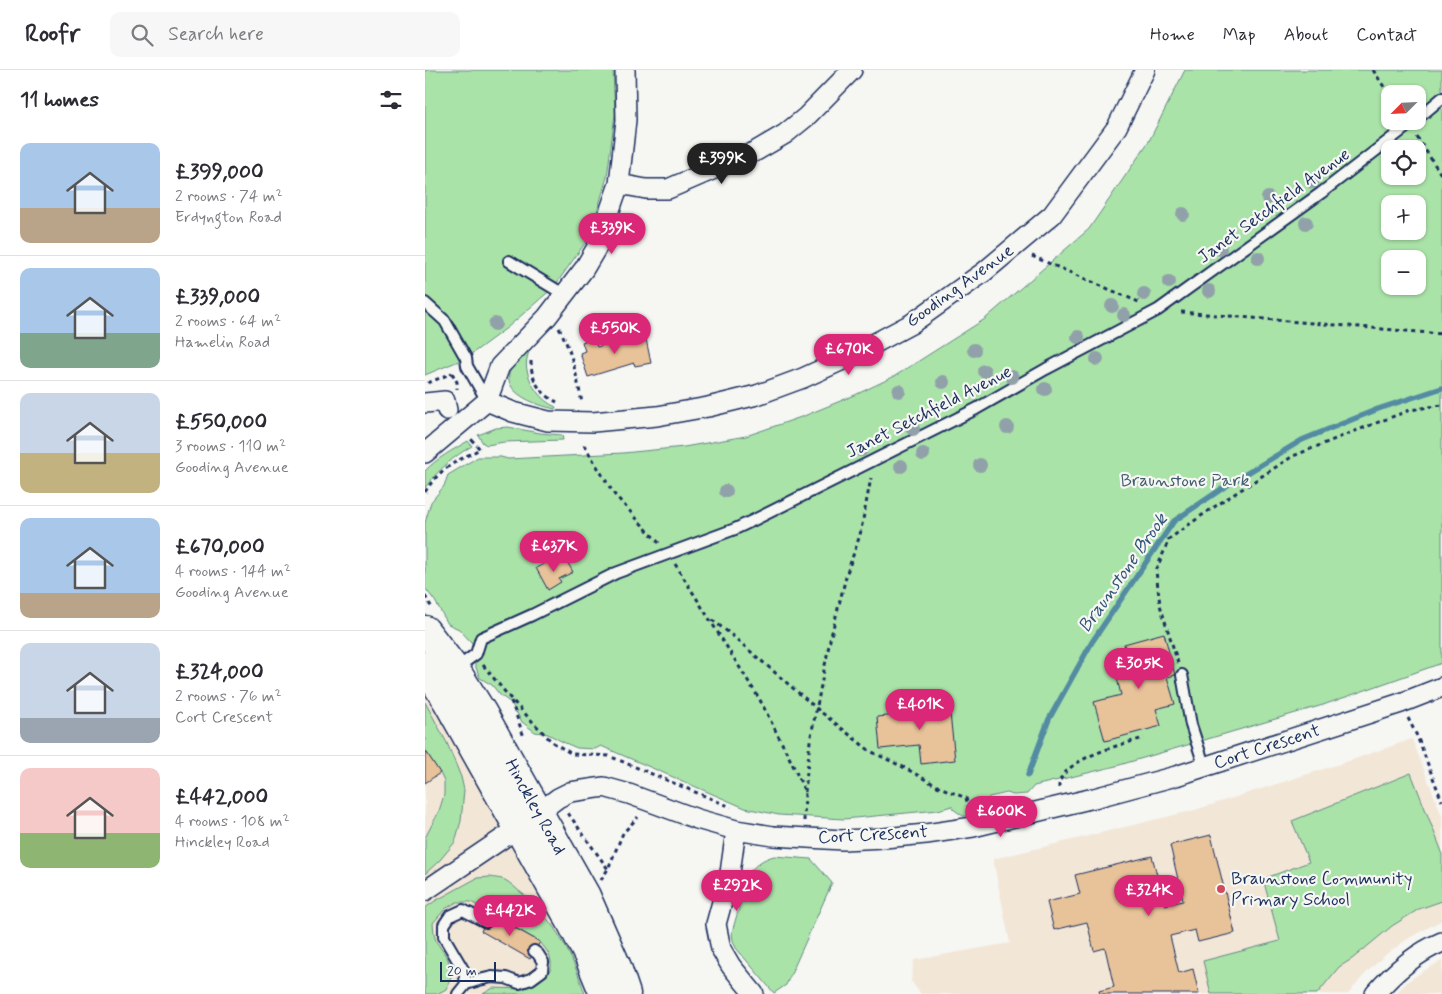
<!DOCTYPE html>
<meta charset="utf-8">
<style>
:root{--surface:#fff;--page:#f7f7f7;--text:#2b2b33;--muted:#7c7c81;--line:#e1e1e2;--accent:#db2777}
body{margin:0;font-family:Mynerve,sans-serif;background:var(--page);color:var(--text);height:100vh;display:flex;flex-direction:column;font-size:19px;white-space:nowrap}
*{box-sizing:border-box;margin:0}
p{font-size:16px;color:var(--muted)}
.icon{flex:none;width:28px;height:28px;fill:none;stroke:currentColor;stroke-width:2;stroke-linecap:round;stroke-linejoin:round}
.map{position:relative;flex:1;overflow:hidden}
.details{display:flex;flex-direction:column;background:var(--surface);width:425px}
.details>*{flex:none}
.needle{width:32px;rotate:246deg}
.controls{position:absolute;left:956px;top:15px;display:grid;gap:10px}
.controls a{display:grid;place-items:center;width:45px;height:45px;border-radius:10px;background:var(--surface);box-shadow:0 1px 4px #0004;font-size:25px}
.scale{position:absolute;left:15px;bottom:12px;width:56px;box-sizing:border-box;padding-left:5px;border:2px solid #1b2f5e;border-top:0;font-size:14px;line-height:18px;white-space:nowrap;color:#1b2f5e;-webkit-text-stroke:4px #f6f6f2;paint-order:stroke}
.price{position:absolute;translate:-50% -42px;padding:0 11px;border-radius:18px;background:var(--accent);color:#fff;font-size:16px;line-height:32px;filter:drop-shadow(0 1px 2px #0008)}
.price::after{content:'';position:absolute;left:50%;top:30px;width:15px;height:11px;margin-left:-8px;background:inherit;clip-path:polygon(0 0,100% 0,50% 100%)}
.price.active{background:#222;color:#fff}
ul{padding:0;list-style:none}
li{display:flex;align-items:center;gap:15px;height:125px;padding:0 20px}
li+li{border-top:1px solid var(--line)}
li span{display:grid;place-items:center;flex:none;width:140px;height:100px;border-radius:10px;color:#555}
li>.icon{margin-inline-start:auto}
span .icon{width:60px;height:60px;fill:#fffc;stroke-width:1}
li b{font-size:21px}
h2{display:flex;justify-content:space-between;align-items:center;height:60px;padding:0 20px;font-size:21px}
header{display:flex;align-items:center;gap:30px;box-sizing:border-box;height:70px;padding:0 25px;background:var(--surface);border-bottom:1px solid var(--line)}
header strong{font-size:24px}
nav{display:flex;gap:28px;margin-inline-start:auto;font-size:18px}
.search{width:350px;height:45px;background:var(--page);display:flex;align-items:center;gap:12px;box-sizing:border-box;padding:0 18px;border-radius:10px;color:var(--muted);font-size:19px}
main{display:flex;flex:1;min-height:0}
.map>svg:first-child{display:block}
</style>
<header>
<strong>Roofr</strong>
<div class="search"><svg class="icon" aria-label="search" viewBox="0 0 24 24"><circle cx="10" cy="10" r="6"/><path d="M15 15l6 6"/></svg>Search here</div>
<nav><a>Home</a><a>Map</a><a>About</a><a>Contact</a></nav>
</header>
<main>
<section class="details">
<h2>11 homes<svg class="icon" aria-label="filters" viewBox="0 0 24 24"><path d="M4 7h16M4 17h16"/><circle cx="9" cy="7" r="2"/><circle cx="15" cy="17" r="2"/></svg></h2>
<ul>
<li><span style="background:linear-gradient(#a9c7e8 65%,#b9a48a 0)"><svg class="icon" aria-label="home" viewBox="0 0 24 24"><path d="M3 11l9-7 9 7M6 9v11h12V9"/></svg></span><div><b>£399,000</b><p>2 rooms · 74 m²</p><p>Erdyngton Road</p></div></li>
<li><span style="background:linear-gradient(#a9c7e8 65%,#7fa58c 0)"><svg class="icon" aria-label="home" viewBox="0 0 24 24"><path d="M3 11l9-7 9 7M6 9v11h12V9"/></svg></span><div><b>£339,000</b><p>2 rooms · 64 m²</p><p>Hamelin Road</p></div></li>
<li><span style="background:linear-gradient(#c9d6e8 60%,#c2b280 0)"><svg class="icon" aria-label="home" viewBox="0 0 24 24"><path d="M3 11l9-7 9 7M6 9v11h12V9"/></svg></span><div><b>£550,000</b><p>3 rooms · 110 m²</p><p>Gooding Avenue</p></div></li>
<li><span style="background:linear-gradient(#a9c7e8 75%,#b9a48a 0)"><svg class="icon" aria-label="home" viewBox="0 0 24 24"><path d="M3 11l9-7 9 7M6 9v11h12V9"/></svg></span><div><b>£670,000</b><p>4 rooms · 144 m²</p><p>Gooding Avenue</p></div></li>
<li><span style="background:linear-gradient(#c9d6e8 75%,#9aa5b1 0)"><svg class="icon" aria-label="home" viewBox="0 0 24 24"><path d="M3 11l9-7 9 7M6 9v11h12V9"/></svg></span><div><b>£324,000</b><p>2 rooms · 76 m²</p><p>Cort Crescent</p></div></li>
<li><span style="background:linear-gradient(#f6c9c9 65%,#8fb573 0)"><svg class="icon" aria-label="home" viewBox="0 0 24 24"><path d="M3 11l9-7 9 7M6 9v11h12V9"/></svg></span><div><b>£442,000</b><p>4 rooms · 108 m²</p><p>Hinckley Road</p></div></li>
</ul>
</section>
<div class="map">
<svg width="1017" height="924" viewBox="0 0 1017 924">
<rect width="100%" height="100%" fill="#f6f6f2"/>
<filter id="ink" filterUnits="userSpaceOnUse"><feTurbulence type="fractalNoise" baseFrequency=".02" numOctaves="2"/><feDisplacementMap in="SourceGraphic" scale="10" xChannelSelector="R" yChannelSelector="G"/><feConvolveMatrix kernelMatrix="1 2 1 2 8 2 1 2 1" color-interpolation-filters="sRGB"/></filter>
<g filter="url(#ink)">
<path fill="#f2e6d7" d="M0 619 107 805 151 897 159 924H0Z
M987 669 1017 746V850L984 868 960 885 940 904 923 924H496L486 911 489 890 585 873 568 789 770 740 924 691Z
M1017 891V924H970L983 911 1007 896Z"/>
<path fill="#aae3a8" stroke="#628983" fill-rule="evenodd" d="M0 0H188L190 44 182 107 165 166 129 217 83 257 41 288 0 305Z
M760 0H1017V593L898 635 691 696 609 716 602 724 588 725 582 723 564 727 559 737 553 745 538 746 528 739 527 736 513 740 419 749 354 745 320 738 176 676 170 679 152 678 138 672 123 664 110 662 97 652 86 633 75 625 67 615 55 608 50 595 47 573 34 559 23 554 10 531 0 518V453L6 432 19 416 23 405 53 387H76L83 389 198 383 259 377 321 366 379 346 430 325 470 306 560 249 664 159 724 71ZM965 24H992V51H965ZM965 79H992V106H965ZM965 134H992V161H965ZM965 189H992V216H965Z
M106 276C103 284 100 292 102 300 105 315 116 331 131 337L130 339C115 336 80 325 84 304 87 294 99 284 106 276Z
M83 357 115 363 137 365 138 370 79 372 62 375 58 373 53 365 71 358Z
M43 371 47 376C29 386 12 401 0 418V401C12 388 28 380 43 371Z
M0 632 22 673 36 707 39 720 36 751 30 772 15 790 0 804V768L14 741 19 725V711L15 703 0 680Z
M986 703 1017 782V831L994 839 967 856 927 889 914 897 892 924H786L778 891 855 871 838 809 884 792 867 751Z
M349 786 386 789 407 813 361 915 349 923 311 878 308 871 307 862 324 803C331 794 338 789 349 786Z
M65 807C69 808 75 808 80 810 86 813 92 820 98 824 131 852 147 884 160 924H58L68 918 98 919 119 907 126 899C127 886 123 882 115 872L46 832H32L20 839 8 853 9 864 11 871 23 889 27 905 21 919 12 924H0V838L10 831 52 808Z"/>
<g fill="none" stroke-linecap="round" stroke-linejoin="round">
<path stroke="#538ca2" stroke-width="5.5" d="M603 705 624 649 667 572 749 451 801 416 877 370 953 339 1017 318"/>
</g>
<path fill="#e8c299" stroke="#1b2f5e" d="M214 264 216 269H221L226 293 210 296 209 293 163 307 155 283 160 281 157 272 169 268 172 277Z
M140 488 148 502 134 509 136 512 123 520 111 498 125 491 126 495Z
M739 563 750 605 742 607 750 634 731 639 736 656 680 671 669 632 696 625 692 608 707 604 699 574Z
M504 630 505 636 524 634 530 690 496 694 494 675 455 679 452 647 482 644 481 633Z
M0 680 15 703 0 713Z
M786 765 810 863 773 872 770 860 745 866 754 903 768 899 774 924H675L674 921 689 917 680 878 669 881 662 852 629 860 622 832 655 824 650 805 727 786 740 835 758 831 745 775Z
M65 844 115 872 105 889 56 861Z"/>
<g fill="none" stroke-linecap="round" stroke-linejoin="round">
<defs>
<path id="lane" d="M992 49 1017 28
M84 191 140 225
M0 233 20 251 41 288 42 296 62 331
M30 599 51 584 56 568 107 545 191 503 310 459 329 450 551 339 621 299 733 240 896 123 989 51
M757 605 766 655 780 698
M41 914 39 901 19 867V855L25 846 38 840 61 852
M33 924 41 914 54 910 67 907 81 908 94 913 106 909 117 901 118 892 113 884 109 881"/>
<path id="street" d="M194 114 221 119H243L331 81 360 64 381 47 427 0
M62 331 75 296 122 247 159 199 172 177 194 114 201 50 200 0
M0 333 20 331 22 340
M0 383 62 331 88 342 123 351 168 352 232 346 283 337 332 325 378 308 422 288 486 254 559 202 627 145 692 57 720 0
M311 760 305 803 291 854 296 879 306 896 329 924
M0 821 93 758 133 728 145 722 179 717 204 724 272 749 311 760 348 766 418 770 459 768 501 764 548 757 669 728 751 706 976 633 1017 617
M950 924C968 903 991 883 1017 872"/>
<path id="primary" d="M0 560 30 599 57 642 161 826 192 897 201 924
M0 596 22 631 146 852 163 885 179 924"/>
</defs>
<use href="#lane" stroke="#1b2f5e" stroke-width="14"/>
<use href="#street" stroke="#1b2f5e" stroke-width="22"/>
<use href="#primary" stroke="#1b2f5e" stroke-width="31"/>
<path stroke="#1b2f5e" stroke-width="3" stroke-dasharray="4 4" stroke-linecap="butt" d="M948 0 965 26
M992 67 1017 106
M607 186 716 233
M756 242 1017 264
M134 258C147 281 152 308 157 333
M106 291C106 311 115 323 132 332
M27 303 32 312V319
M3 313 27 303
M159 375 189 424 234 473
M0 422C15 398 30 392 55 379L45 368
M250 494 335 630 367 693 380 722 379 751
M0 526 7 538
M287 550 303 562 391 638 445 681 480 698 512 716 541 728 544 739
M753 593 735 535 731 501 744 469 783 441 868 386 920 365 985 340 1017 335
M58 595 85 628 127 672 147 684 184 686 306 737
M86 631 99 667
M983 648 992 666 1017 731
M634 718C632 690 698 674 719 668
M380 722 385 671 405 570 422 503 435 465 446 408
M143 743 183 799
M176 810 183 799 198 763 213 747"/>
<use href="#lane" stroke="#f6f6f2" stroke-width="10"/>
<use href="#street" stroke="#f6f6f2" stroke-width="19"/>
<use href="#primary" stroke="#f6f6f2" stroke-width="28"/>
</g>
<g fill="#91a1aa">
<circle cx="887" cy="112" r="7"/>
<circle cx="843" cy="128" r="7"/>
<circle cx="758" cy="144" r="7"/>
<circle cx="881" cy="153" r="7"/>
<circle cx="795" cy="179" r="7"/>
<circle cx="833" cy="188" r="7"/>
<circle cx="744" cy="212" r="7"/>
<circle cx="784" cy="221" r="7"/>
<circle cx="719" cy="224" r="7"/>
<circle cx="687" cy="236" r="7"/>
<circle cx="699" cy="245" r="7"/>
<circle cx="70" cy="254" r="7"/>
<circle cx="162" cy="256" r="7"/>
<circle cx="653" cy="267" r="7"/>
<circle cx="549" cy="280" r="7"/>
<circle cx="672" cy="289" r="7"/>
<circle cx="559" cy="301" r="7"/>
<circle cx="587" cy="307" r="7"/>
<circle cx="518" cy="312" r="7"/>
<circle cx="620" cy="319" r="7"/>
<circle cx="474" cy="321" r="7"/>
<circle cx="582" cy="357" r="7"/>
<circle cx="488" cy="359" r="7"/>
<circle cx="436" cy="380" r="7"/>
<circle cx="498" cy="384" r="7"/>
<circle cx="555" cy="395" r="7"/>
<circle cx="476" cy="396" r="7"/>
<circle cx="301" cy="421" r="7"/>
</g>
</g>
<circle fill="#d1495b" stroke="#f6f6f2" stroke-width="2" cx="796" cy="819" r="5"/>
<g text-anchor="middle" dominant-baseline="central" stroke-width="4.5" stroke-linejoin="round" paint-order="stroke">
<g font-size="18" fill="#1b2f5e" stroke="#f6f6f2">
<text transform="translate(849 136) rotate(-36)">Janet Setchfield Avenue</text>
<text transform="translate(535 216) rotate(-36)">Gooding Avenue</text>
<text transform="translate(504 342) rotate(-27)">Janet Setchfield Avenue</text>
<text transform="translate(842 677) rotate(-18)">Cort Crescent</text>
<text transform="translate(110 737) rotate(61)">Hinckley Road</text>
<text transform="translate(448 765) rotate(-3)">Cort Crescent</text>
</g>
<g font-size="18" fill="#3f5c70" stroke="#f6f6f2">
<text x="760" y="411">Braunstone Park</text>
</g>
<g font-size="18" fill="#1b2f5e" stroke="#f6f6f2" text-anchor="start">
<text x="806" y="809">Braunstone Community<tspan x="806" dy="21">Primary School</tspan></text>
</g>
<g font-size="19" font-style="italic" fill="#32567a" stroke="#f6f6f2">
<text transform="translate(698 503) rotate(-55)">Braunstone Brook</text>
</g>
</g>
</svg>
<div class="controls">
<a><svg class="needle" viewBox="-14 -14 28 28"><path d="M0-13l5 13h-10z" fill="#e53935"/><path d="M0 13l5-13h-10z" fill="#7c7c81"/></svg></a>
<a><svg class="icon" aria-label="locate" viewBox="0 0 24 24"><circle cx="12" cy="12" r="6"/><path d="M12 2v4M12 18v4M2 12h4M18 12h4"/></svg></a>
<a>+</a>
<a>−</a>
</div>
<div class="scale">20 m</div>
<b class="price active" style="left:297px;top:115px">£399K</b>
<b class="price" style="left:187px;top:185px">£339K</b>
<b class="price" style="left:190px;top:285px">£550K</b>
<b class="price" style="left:424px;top:306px">£670K</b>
<b class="price" style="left:129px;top:503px">£637K</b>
<b class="price" style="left:714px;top:620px">£305K</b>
<b class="price" style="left:495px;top:661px">£401K</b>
<b class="price" style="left:576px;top:768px">£600K</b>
<b class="price" style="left:312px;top:842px">£292K</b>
<b class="price" style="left:724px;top:847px">£324K</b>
<b class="price" style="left:85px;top:867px">£442K</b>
</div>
</main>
